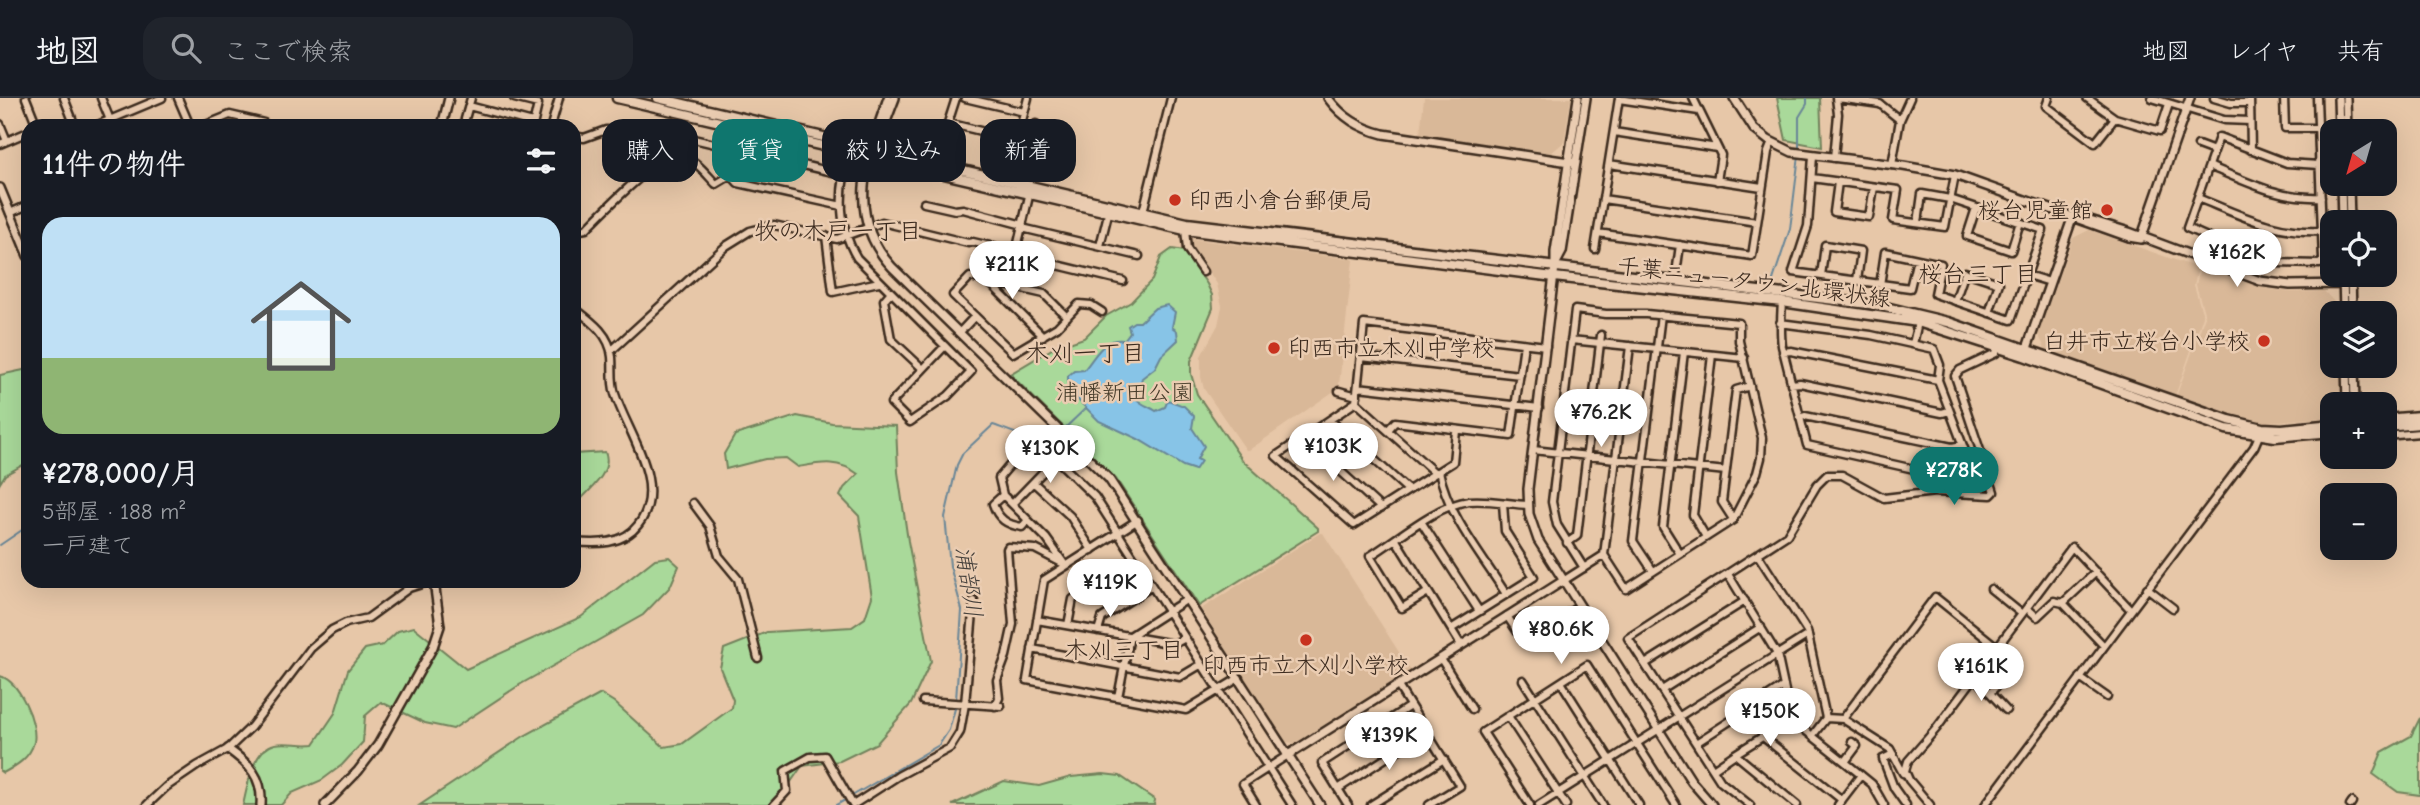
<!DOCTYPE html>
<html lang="ja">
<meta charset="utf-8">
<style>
:root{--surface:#171b24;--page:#20242c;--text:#f1f3f6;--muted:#9ea1a6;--line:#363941;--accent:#0f766e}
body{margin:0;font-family:"Comic Neue","Klee One",sans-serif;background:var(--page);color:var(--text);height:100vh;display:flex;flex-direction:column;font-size:26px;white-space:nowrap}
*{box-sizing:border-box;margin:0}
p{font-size:23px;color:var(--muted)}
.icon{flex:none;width:38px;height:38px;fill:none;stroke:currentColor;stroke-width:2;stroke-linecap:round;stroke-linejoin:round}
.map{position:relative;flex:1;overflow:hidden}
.drawer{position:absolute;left:21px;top:21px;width:560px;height:469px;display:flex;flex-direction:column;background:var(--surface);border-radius:21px;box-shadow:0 7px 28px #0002}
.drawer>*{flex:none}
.hud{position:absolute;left:602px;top:21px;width:665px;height:63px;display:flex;gap:14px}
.needle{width:46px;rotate:217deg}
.controls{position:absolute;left:2320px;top:21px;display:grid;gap:14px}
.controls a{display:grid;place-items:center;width:77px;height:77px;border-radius:14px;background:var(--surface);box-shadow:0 7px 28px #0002;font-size:35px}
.price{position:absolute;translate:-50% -60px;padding:0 16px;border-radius:24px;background:#fff;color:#222;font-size:23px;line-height:46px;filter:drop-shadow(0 2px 4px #0008)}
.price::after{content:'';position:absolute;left:50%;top:42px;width:21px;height:16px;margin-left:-10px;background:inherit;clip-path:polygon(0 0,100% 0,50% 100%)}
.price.active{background:var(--accent);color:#fff}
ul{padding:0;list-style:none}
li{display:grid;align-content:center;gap:14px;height:371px;padding:0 21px}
li span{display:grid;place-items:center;height:217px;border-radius:21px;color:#555}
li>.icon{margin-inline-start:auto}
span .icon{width:126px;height:126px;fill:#fffc;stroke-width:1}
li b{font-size:30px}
h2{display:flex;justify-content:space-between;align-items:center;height:84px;padding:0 21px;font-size:30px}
.chip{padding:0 24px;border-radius:21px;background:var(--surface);box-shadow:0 7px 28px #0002;font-size:24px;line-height:63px}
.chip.active{background:var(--accent);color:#fff}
header{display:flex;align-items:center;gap:42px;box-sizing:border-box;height:98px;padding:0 35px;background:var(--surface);border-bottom:2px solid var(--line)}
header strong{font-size:33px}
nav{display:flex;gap:38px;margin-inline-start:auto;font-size:24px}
.search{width:490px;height:63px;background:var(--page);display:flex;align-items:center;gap:18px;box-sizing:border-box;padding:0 24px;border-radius:21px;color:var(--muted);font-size:26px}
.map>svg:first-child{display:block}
</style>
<header>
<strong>地図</strong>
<div class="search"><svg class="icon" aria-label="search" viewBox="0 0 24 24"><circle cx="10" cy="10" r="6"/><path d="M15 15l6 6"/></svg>ここで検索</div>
<nav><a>地図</a><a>レイヤ</a><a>共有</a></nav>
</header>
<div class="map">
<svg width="2420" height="707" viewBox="0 0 2420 707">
<rect width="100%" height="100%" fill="#e7c7a8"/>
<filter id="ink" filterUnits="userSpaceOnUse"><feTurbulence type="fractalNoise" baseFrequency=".0143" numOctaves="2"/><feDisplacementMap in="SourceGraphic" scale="14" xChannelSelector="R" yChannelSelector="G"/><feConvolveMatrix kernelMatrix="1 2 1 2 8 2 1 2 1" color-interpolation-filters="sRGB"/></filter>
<g filter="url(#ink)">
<path fill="#d9b898" d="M1424 0H1571L1564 44 1551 55 1420 36Z
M2089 132 2198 170 2194 187 2203 218 2175 298 2046 252 2038 236 2073 140Z
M1192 141 1353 161 1339 287 1337 291 1249 352H1246L1204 291 1201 279V258L1218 227 1222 208 1217 186 1191 147Z
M2200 170 2268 191 2291 194 2324 193 2339 209V215H2333V268H2340V302L2337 306H2333V310L2324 320 2265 324 2224 316 2176 299 2205 218 2196 187Z
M1320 435H1323L1411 573 1295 645 1285 644 1201 511Z"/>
<path fill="#a9d99a" stroke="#72825c" stroke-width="2" d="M1777 0H1820L1822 49 1786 42Z
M1172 151 1184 153 1207 186 1212 197 1213 210 1191 263V276L1197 296 1243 363 1318 430V433L1199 508 1116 381 1010 276 1052 251 1084 240 1106 218 1131 204 1152 182 1161 159Z
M28 271V364L5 377 0 385V277Z
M797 318 832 325 896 328 898 374 908 443 931 563 911 606 877 645 840 663 802 668 775 707H420L524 638 601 596 614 604 664 649 682 646 732 610 733 602 720 570 724 551 767 534 852 529 865 520 872 499 859 418 840 398 844 390 858 376C838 361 821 365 798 369L786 360 765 361 726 371 724 356 735 337Z
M605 354C614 374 587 394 574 408V356Z
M669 459 679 468 670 489 643 517 521 586 453 631 425 625 381 604 365 618 363 644 342 667 322 682 292 695 281 707H243C248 687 252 652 275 646 287 643 302 648 314 646L335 615 348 572 365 551 383 547 398 533 414 529 466 571 581 519 655 461Z
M0 578C19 583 38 625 34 644 30 660 16 668 3 675L0 673Z
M2420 620V697L2398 694 2373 676 2382 654 2411 638Z
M1103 676 1120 678 1155 702 1154 707H952L1004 683 1039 688 1071 679Z"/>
<path fill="#87c4e7" stroke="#698697" stroke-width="2" d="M1167 207 1175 214 1172 229 1177 233 1178 242 1161 258 1155 270 1142 280 1136 300C1141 307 1149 308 1156 313L1165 309 1168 302 1184 308 1194 318 1192 330 1204 348 1197 361 1201 363 1195 372 1183 368 1138 341 1099 323 1073 297 1068 288V278L1074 273 1084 272C1096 258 1103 239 1124 242L1130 234 1128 228 1134 224H1140L1155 210Z"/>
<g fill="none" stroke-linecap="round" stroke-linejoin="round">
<path stroke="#698697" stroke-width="2" d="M1799 51V19L1807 6V0
M1770 191 1790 131 1799 57
M1064 331 1086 310
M0 447 28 428
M956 602 962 512 950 468 945 419 957 367 963 355 993 327C1013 333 1042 351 1060 334
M852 698 939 647 949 632 956 607
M836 707 847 701"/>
<defs>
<path id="minor" d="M26 0 37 28
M64 0 75 28
M101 0 110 22
M178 0 190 28
M514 0 538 6 533 28
M956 0 948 25 1017 42 1030 50
M965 0 1024 14
M1693 0 1721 57 1717 83
M1838 0 1880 6 1900 22 1892 67
M2049 0 2046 8 2095 45 2115 20
M2087 0 2115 20 2160 33 2169 6
M2152 0 2224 22 2250 23
M2214 0 2231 5H2250
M2250 0 2251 52
M2284 0 2285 30H2317
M2317 0 2323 162 2320 166 2277 165 2248 157 2187 130 2219 39 2287 65 2319 67
M1619 1 1699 13
M469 8 533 25
M1900 22 1910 0
M0 26 7 43
M95 28 162 0
M203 28 230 17 264 25 266 28
M463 28 471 0
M551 28 559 0
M1614 34 1717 50
M574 38 584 40 606 32 660 33 849 78
M1017 42 1028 0
M0 46 28 34
M2198 47 2214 53
M1813 58 1808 128 1793 174 1910 190 1917 161
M1834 60 1838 16 1836 0
M1609 66 1762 89
M2209 68C2246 84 2280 101 2321 99
M731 77 738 85 842 108
M844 78C839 106 842 135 857 160L971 274 948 298 910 324 891 305 945 248
M1024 78 1036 26
M1812 80 1898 92 1893 122 1945 129 1955 77
M1838 84 1834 114 1869 119 1874 89
M2198 100C2240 117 2276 136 2322 133
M1603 101 1757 124
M924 105 955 112 963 111 1023 127
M1976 110 1967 138 2011 153 2020 124
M10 115 28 107
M1142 118 1171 0
M875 127 882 124 968 145 973 144 1016 154 1020 158 1123 183
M1022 130 1139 158
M1185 132 1187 151 1203 174
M1598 135 1752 158 1768 54 1772 44
M574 137 580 132 586 131C602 115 658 56 678 57 692 57 707 77 716 86L731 77 742 30
M826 138 833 194 879 184
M1100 148 1108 116
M1595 151 1619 0
M1016 154 1029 98
M2027 177 2050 184
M1821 178 1825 147 1861 153 1857 183
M1675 183 1680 147
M990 185 1043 238
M890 195 884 202 891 241 923 271
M1955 203 1965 174 1999 185 1989 215
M1877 207 1885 154 1941 166 1935 196 2011 222 2043 132 1950 101 1922 96 1918 125
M574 210C591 223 610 236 612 259 613 272 611 283 615 296 628 336 669 388 638 427 623 447 597 446 574 444
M1067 219 1044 196 970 179 953 197 1013 255 1057 229 1079 206 1091 207 1102 214
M1780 225 1871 237 1934 251 1940 267 1938 282 1965 353 1972 378H1945L1807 347 1782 248C1780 233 1781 219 1782 204
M960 234 975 218
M1571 242 1744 260
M1913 246 1918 224
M611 253 726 148 750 133 774 127 837 141 867 130
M1783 254 1791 253 1938 282
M1361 259 1520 277
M1791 286 1800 285 1942 315 1949 313
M1358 289 1539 310
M1339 293 1357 298
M1356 304 1276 358 1354 427 1453 364 1456 333
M1800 320 1805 318 1952 349 1962 347
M1330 322 1408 392
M1388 332 1395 324 1511 338 1524 246
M2385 338 2420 335
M1303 339 1381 410
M1533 352 1726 373
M1057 362 1095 399 1292 707
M1048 370 1034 358 1010 367 999 380 1003 397 1046 440 1063 464
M1439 373C1448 418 1482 458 1506 496
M1435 375 1356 304 1364 226 1546 248
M1034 385 1070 418 1092 452
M1003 397 993 406C998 421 1007 427 1022 429L1028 422
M693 405 710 428 719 458 738 481 758 560
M1012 406 1067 349
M1733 421 1722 404 1736 292 1750 288
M1138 422 1044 482 1027 582 1186 612 1239 580
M1422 425 1479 513
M1706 439 1693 417 1712 257
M1396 442 1461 547
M1567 445 1577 438 1601 237
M1680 456 1663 429 1684 254
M1758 457 1807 533 1826 620 1843 621
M1584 470 1557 427 1552 404 1575 212 1606 216H1646L1739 225V243L1762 340 1761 360 1757 375 1733 422 1626 491 1604 457 1630 248
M1653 473 1633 443 1661 217
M1728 476 1777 556 1791 621 1845 664
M1563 483 1604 457
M2147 490 2173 510
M1991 491 2022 516
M1428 494 1402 510 1370 458C1398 441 1436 407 1469 403 1488 401 1509 406 1528 407
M2063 505 2096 474
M2027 510 2037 519 2054 503 2063 505 2104 548
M1507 518 1523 542 1580 508
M1037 522 1174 546 1185 540
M1068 527 1073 501 1135 461
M1451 531 1534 479 1505 433 1503 405
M1098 533 1102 520 1152 488
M1032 551 1180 579 1202 566
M1441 561 1472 611
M1645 566 1745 503
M1975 579 2006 612
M2080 580 2107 599
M1523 582 1603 707
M1561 584 1639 707
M1398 588 1460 688 1429 707
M1662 592 1761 529
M1990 595 2008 575 1992 557
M1118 599 1130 538 1183 504
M923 603 1001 608
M995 608 999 600 997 582 1006 558 1013 526 1007 451 1008 449 1035 451 1064 466
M1508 618 1566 707
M1813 637 1826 620
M1763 639 1842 702
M1852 644 1857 648 1845 664 1872 686 1884 707
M1696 645 1784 588
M1735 656 1791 621
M1893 656 1883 661 1894 690 1906 707
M1713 671 1735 656 1797 707
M1903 675 1890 651 1843 621 1935 499 1997 549
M1338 691 1426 634
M147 707 166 689 197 668 228 651 251 629 311 550 332 532 346 525 368 520 409 490 431 483
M774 707 787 693 785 673 810 659 825 658 853 707
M853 707 898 678 950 650 960 634 965 606 974 503
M1256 707 1243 686 1288 657
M1348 707 1322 665 1410 608
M1371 707 1444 661
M1530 707 1483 634 1587 567 1676 707
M1539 707 1808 537
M1750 707 1721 684 1628 540 1787 437 1817 387 1827 377H1842L1884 400 1935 394 1991 397 1994 394 1955 278 1960 272 1996 255 1998 250
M1838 707 1861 677
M1930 707 1909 682 1905 673 1908 663 1936 631 2072 449 2131 512
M1985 707 2254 349 2260 335
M2350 707 2352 704"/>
<path id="tertiary" d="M888 0C867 59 844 117 892 169L1109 381 1320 707
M1328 0C1343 20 1360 30 1383 36L1576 65
M1578 0 1555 154V168L1528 391 1529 416 1538 442 1692 684 1712 707
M1734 0 1754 31 1768 42 1792 54 1903 68 1955 77 2129 139 2141 141
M2338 0 2339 33
M2346 0 2347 33
M442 28 449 0
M874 55 895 0
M2341 86 2342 124
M2349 86 2350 124
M0 90 28 158
M2077 118 2129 134 2260 183 2290 187 2343 186
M2141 141 2190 0
M1555 167 1562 154 1586 0
M2343 177 2344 215
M2351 177 2352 215
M2025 256 2073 118
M2346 268 2347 306
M2354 268 2355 306
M228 651C249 666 263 679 261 707
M1288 657 1563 483
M325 707 358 673 378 647 433 549 440 528 434 483"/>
<path id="secondary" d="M617 0 1185 132 1554 179 1782 204 1918 224 2024 258 2226 331 2275 339 2333 334
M658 0 1187 125 1877 207 1948 224 2229 322 2262 330 2282 331 2333 326
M2385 321 2420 318
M2385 329 2420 326"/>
</defs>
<use href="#minor" stroke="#3b2a1e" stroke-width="11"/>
<use href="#tertiary" stroke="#3b2a1e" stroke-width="12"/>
<use href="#secondary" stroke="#3b2a1e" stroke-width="13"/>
<use href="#minor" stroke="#eaccb1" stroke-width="6"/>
<use href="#tertiary" stroke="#eaccb1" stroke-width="7"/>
<use href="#secondary" stroke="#eaccb1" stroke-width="8"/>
</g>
</g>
<g fill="#c8321e" stroke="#eaccb1" stroke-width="2.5">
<circle cx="1175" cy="102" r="7"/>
<circle cx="2107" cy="112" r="7"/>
<circle cx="2264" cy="243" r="7"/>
<circle cx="1274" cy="250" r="7"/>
<circle cx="1306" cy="542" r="7"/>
</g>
<g text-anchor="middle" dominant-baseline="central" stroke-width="5" stroke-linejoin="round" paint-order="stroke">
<g font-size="23" fill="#3b2a1e" stroke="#eaccb1" text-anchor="start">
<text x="1189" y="102">印西小倉台郵便局</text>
<text x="2093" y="112" text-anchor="end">桜台児童館</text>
<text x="2250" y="243" text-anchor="end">白井市立桜台小学校</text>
<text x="1288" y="250">印西市立木刈中学校</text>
<text x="1306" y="567" text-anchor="middle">印西市立木刈小学校</text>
</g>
<g font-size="23" fill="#3b2a1e" stroke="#eaccb1">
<text transform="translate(1754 184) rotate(7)">千葉ニュータウン北環状線</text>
</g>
<g font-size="23" fill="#463c2a" stroke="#eaccb1">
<text x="1125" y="294">浦幡新田公園</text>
</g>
<g font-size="24" fill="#3b2a1e" stroke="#eaccb1">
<text x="838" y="133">牧の木戸一丁目</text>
<text x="1978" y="176">桜台三丁目</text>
<text x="1085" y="255">木刈一丁目</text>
<text x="1124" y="552">木刈三丁目</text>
</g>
<g font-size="24" font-style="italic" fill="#46413c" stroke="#eaccb1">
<text transform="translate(969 484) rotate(82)">浦部川</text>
</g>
</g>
</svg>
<div class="controls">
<a><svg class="needle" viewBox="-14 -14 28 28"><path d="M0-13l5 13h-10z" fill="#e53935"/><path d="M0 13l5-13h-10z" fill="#9ea1a6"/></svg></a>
<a><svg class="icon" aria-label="locate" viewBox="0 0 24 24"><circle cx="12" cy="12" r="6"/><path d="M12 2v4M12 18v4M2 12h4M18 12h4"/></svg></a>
<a><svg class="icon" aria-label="layers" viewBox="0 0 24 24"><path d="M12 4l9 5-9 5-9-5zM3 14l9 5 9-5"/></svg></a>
<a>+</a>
<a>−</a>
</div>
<b class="price" style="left:2237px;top:191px">¥162K</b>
<b class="price" style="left:1012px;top:203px">¥211K</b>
<b class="price" style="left:1601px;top:351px">¥76.2K</b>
<b class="price" style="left:1333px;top:385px">¥103K</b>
<b class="price" style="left:1050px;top:387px">¥130K</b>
<b class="price active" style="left:1954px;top:409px">¥278K</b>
<b class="price" style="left:1110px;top:521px">¥119K</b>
<b class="price" style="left:1561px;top:568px">¥80.6K</b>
<b class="price" style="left:1981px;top:605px">¥161K</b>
<b class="price" style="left:1770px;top:650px">¥150K</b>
<b class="price" style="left:1389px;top:674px">¥139K</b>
<div class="hud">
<a class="chip">購入</a>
<a class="chip active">賃貸</a>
<a class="chip">絞り込み</a>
<a class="chip">新着</a>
</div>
<section class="drawer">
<h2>11件の物件<svg class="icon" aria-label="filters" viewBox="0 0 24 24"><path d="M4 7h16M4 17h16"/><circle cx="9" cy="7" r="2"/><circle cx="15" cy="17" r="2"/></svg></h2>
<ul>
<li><span style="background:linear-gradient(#bfe0f5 65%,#8fb573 0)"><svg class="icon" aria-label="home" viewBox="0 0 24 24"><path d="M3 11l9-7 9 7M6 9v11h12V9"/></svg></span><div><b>¥278,000/月</b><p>5部屋 · 188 m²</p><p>一戸建て</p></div></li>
</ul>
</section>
</div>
